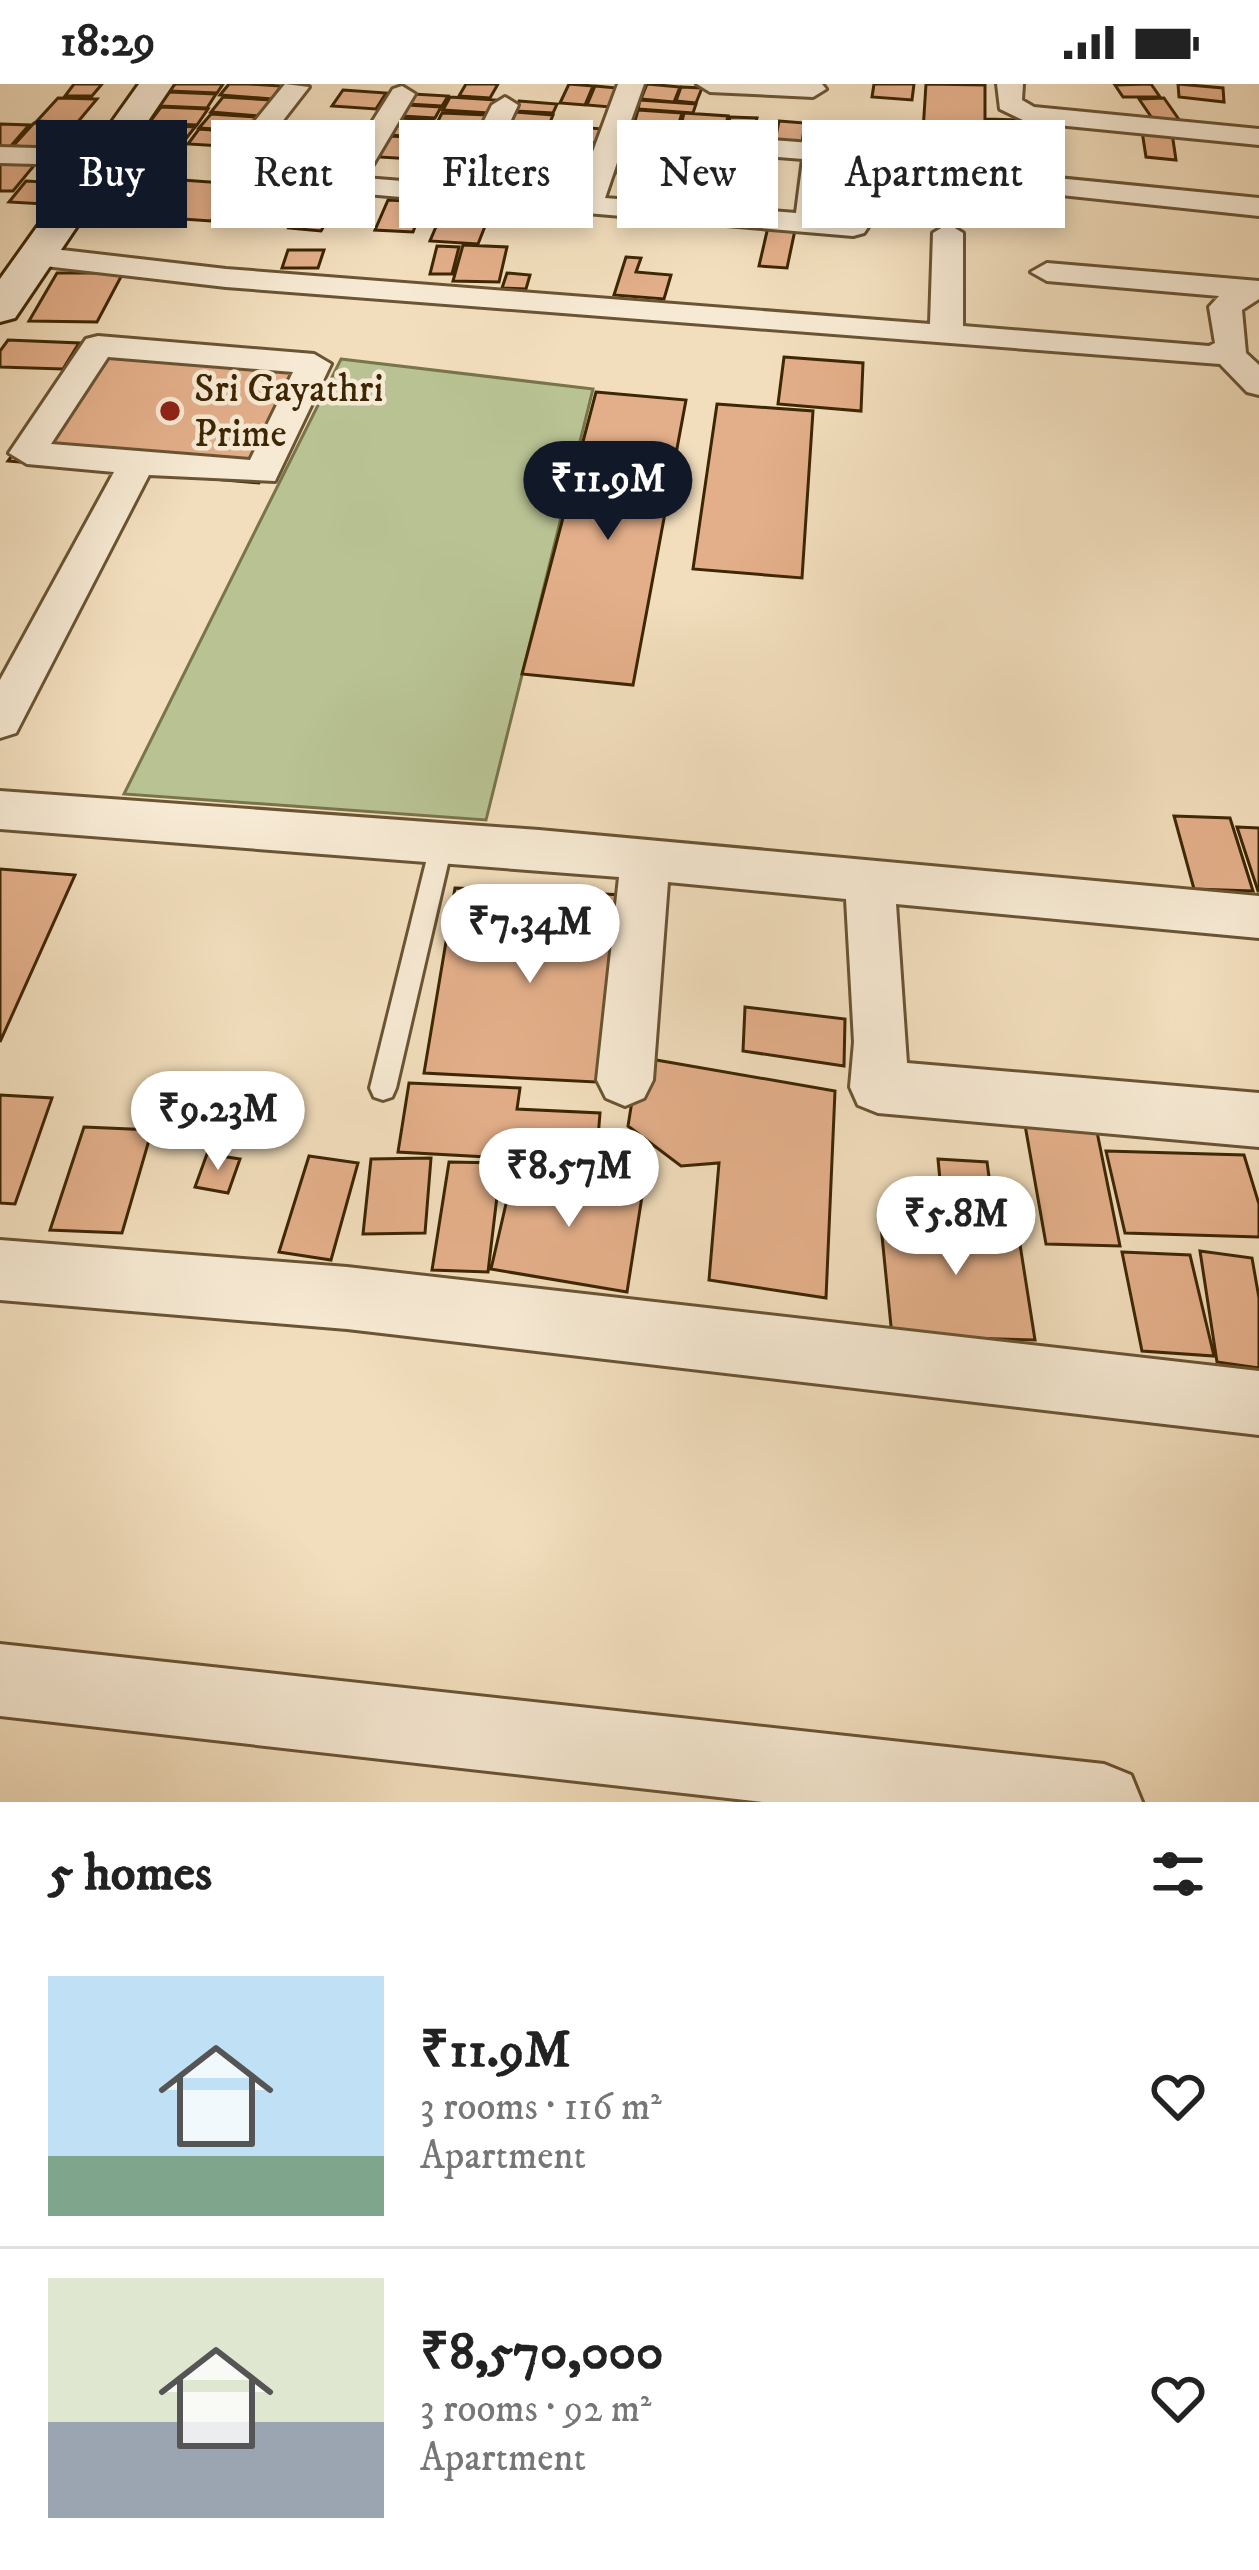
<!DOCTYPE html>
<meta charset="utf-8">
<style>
:root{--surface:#fff;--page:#f2f2f2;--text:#222;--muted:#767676;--line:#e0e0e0;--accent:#111827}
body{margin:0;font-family:"IM FELL DW Pica",serif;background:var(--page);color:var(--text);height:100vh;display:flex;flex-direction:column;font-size:45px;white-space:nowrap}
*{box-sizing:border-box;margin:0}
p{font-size:39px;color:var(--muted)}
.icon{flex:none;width:66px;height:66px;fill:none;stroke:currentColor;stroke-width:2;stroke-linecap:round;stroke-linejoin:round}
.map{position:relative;height:1718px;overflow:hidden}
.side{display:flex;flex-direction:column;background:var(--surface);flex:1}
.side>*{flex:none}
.banner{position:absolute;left:36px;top:36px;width:1188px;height:108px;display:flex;gap:24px}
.price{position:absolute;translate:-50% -102px;padding:0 27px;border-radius:42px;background:#fff;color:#222;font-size:39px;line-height:78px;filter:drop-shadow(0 3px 6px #0008)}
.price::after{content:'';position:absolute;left:50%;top:72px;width:36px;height:27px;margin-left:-18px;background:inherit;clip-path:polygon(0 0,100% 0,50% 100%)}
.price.selected{background:var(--accent);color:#fff}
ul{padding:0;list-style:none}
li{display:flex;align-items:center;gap:36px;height:300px;padding:0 48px}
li+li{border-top:3px solid var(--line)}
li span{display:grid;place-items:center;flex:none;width:336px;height:240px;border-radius:0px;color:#555}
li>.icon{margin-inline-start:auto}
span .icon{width:144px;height:144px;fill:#fffc;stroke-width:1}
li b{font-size:51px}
h2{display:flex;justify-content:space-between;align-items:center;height:144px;padding:0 48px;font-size:51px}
.tag{padding:0 42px;border-radius:0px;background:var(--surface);box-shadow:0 6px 18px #0003;font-size:42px;line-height:108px}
.tag.selected{background:var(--accent);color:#fff}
.status{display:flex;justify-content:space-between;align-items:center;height:84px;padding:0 60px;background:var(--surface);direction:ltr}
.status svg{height:33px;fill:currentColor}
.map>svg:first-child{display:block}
</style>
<div class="status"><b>18:29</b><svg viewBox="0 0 49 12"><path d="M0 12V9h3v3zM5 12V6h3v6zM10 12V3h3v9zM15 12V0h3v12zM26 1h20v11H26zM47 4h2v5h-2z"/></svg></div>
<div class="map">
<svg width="1259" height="1718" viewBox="0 0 1259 1718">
<rect width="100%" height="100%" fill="#f2debd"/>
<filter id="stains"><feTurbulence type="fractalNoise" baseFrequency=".00167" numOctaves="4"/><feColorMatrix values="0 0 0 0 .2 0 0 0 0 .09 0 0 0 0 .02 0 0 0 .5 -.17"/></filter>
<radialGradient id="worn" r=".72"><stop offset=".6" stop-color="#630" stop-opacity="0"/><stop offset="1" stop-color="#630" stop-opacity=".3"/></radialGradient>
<path fill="#b8c293" stroke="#7a744b" stroke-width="3" d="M341 275 593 305 486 736 124 710Z"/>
<path fill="#e3af8a" stroke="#3d2603" stroke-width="3" d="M74 0H102L92 12H65Z
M175 0H223L217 9 169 7Z
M229 0H248L281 2 272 15 220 11Z
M466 0H498L490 14 459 12Z
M569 0 593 2 585 21 560 19Z
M647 0 680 3 674 18 641 15Z
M874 0H914L912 16 872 13Z
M926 0 985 1V51L923 47Z
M1151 0 1160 13H1123L1115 1Z
M1178 0 1223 4 1224 18 1179 13Z
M595 2 617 4 610 23 587 21Z
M681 3 702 4 696 19 676 17Z
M343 6 386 9 376 25 332 22Z
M169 8 216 10 207 24 159 22Z
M413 10 448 12 442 22 407 20Z
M223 13 272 16 260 32 211 28Z
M450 13 496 16 489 29 443 26Z
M58 14 97 15 77 39 37 37Z
M1164 14 1180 37H1154L1139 15Z
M640 16 696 20 693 29 638 25Z
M519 17 557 20 553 29 515 27Z
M407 21 441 23 435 34 401 32Z
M161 23 208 25 197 41 149 39Z
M638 26 682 29 676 49 632 47Z
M515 28 553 31 549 41 510 38Z
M442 29 487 31 479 46 435 43Z
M684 29 728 32 723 53 679 50Z
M211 30 257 33 246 47 199 44Z
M730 33 757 34 752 54 725 52Z
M400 34 433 36 425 54 391 51Z
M986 35 1018 36 1023 56 990 54Z
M779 37 805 39 802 59 775 57Z
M34 39 67 41 47 64 13 62Z
M322 39 367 42 358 56 312 53Z
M510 39 548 42 544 52 506 49Z
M808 39 842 41 839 63 804 60Z
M0 40 29 41 10 63H0Z
M159 41 195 43 185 56 148 54Z
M553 41 603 45 598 59 547 55Z
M69 42 113 43 95 67 50 66Z
M844 42 872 44 870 65 841 62Z
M433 44 480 47 472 64 424 60Z
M199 45 249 49 239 63 188 60Z
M1142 47 1172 49 1176 76 1146 73Z
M505 50 543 53 536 69 498 66Z
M390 52 423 54 412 75 379 73Z
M873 53 904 55V67L872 65Z
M313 55 359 58 349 74 303 70Z
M142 57 184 59 174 74 131 71Z
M546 58 592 61 580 92 533 89Z
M626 61 664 64 660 76 623 74Z
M423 62 472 66 464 82 415 78Z
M666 63 687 65 679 93 658 92Z
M265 65 301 67 286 89 250 86Z
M688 65 710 67 703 94 681 92Z
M715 67 749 69 743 97 708 94Z
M498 68 536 70 529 87 490 85Z
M126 73 179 76 167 92 114 89Z
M622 75 659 78 655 92 618 89Z
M0 77 37 78 13 107H0Z
M489 85 531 88 523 107 480 104Z
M532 91 585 95 578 111 526 107Z
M840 91 888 95 886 112 838 108Z
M182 96 238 100 211 137 153 133Z
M707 96 750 99 745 126 701 123Z
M26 97 60 99 44 120 9 118Z
M314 106 344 108 321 147 289 144Z
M838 110 881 113 880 135 835 132Z
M388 116 425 118 413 148 375 146Z
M446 119 493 122 478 160 430 157Z
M768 143 795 146 787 184 759 182Z
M463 161 507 163 499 198 453 197Z
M437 162 459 163 452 190H430Z
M288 166H324L318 184H282Z
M626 173 641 174 636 188 671 191 664 215 614 211Z
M57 189H123L97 238 29 237Z
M507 189 530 191 526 205 502 204Z
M8 256 79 259 63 285 0 283V267Z
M93 259 322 276 259 399 8 377Z
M784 273 863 279 861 327 778 320Z
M596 308 686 316 633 601 522 590Z
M717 320 813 327 802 494 693 485Z
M1174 732 1230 734 1253 807 1194 805Z
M1237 743 1259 744V807H1258Z
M0 785 75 791 0 958Z
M455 804 626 811 615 999 424 989Z
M745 923 845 935 844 982 743 967Z
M639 973 835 1007 826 1214 709 1196 719 1079 681 1082 628 1042Z
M409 999 520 1004 517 1025 600 1029 596 1079 398 1068Z
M0 1011 52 1014 15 1120 0 1119Z
M1025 1041 1096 1043 1120 1162 1046 1160Z
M84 1043 152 1046 122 1149 50 1146Z
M1106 1067 1244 1071 1259 1120V1153L1125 1149Z
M207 1070 240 1075 228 1109 195 1103Z
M309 1072 358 1079 331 1176 279 1168Z
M431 1074 425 1149 363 1150 371 1075Z
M938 1075 987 1078 994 1130 943 1128Z
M449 1078 501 1079 488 1188 432 1186Z
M514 1085 643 1106 627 1208 491 1185Z
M880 1132 1016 1135 1035 1256 892 1252Z
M1200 1167 1252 1174 1259 1214V1284L1217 1278Z
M1122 1168 1190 1171 1214 1272 1142 1267Z"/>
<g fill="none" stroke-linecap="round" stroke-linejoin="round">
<defs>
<path id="lane" d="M442 749 453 758 396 1004 392 1013 383 1016 374 1013 370 1004 431 758Z"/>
<path id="street" d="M285 0 309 3 246 84 338 92 393 5 402 2 415 10 365 94 452 101 492 21 505 13 518 21 480 103 577 111 618 0H644L628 45 877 64 891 72 877 80 831 77 825 132 864 137 868 143 864 149 853 152 216 97V85ZM623 61 803 75 796 129 605 114Z
M697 0H822L826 5 813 13 710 8Z
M997 0H1023L1022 16 1034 23 1259 45V61L1027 38 1000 25Z
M0 63 107 66 121 74 107 82 0 79Z
M987 87 1259 114V132L977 102V90Z
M948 140 963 149V242L1209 262 1215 259 1209 223 1219 212 1047 197 1031 188 1047 179 1259 197V215L1242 226 1246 269 1259 281V311L1247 308 1220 280 226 203 36 181 21 172 36 163 226 185 930 240 933 149Z
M98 252 314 270 331 280 275 397 149 391 16 649 0 654V596L114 388 27 380 9 369 86 255ZM108 273 293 288 250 376 51 360Z
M0 707 539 746 1259 812V854L896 820 907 979 1259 1009V1063L878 1029 858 1021 850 1003 854 958 846 815 668 798 653 996 644 1014 625 1022 606 1014 597 996 619 793 0 745Z
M0 1156 347 1183 1259 1287V1351L347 1245 0 1216Z
M0 1560 1104 1680 1131 1691 1142 1718H763L0 1632Z"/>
<path id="secondary" d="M139 0H173L15 234 0 238V195Z"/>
</defs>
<use href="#lane" stroke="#6a5432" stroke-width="6"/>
<use href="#street" stroke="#6a5432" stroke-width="6"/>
<use href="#secondary" stroke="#3d2603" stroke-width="6"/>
<use href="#lane" fill="#f7ead4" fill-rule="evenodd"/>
<use href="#street" fill="#f7ead4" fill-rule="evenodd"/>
<use href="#secondary" fill="#f7ead4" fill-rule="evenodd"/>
</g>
<circle fill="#8f2418" stroke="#f7ead4" stroke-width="4.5" cx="170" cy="327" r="12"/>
<g text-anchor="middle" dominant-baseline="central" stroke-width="9" stroke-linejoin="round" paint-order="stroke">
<g font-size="39" fill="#3d2603" stroke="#f7ead4" text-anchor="start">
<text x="194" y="305">Sri Gayathri<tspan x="194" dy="45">Prime</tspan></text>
</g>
</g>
<rect width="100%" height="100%" filter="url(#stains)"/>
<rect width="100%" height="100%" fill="url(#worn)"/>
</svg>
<b class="price selected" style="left:608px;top:459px">₹11.9M</b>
<b class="price" style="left:530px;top:902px">₹7.34M</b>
<b class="price" style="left:218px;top:1089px">₹9.23M</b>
<b class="price" style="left:569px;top:1146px">₹8.57M</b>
<b class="price" style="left:956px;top:1194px">₹5.8M</b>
<div class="banner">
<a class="tag selected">Buy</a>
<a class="tag">Rent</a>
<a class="tag">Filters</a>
<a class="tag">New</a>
<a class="tag">Apartment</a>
</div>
</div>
<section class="side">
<h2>5 homes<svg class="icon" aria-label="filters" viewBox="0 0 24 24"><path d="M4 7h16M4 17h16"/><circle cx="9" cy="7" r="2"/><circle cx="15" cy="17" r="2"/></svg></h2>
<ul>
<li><span style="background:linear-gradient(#bfe0f5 75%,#7fa58c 0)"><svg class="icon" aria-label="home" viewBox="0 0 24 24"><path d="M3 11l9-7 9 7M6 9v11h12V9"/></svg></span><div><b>₹11.9M</b><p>3 rooms · 116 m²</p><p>Apartment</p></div><svg class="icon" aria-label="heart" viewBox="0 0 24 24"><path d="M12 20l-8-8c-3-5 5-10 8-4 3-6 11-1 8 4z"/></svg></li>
<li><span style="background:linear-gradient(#dfe7d0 60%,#9aa5b1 0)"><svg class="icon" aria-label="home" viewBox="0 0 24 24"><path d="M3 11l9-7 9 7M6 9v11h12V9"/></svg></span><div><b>₹8,570,000</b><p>3 rooms · 92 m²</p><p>Apartment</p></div><svg class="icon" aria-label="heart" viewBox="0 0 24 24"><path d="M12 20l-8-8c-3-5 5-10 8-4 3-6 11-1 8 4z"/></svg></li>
</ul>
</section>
